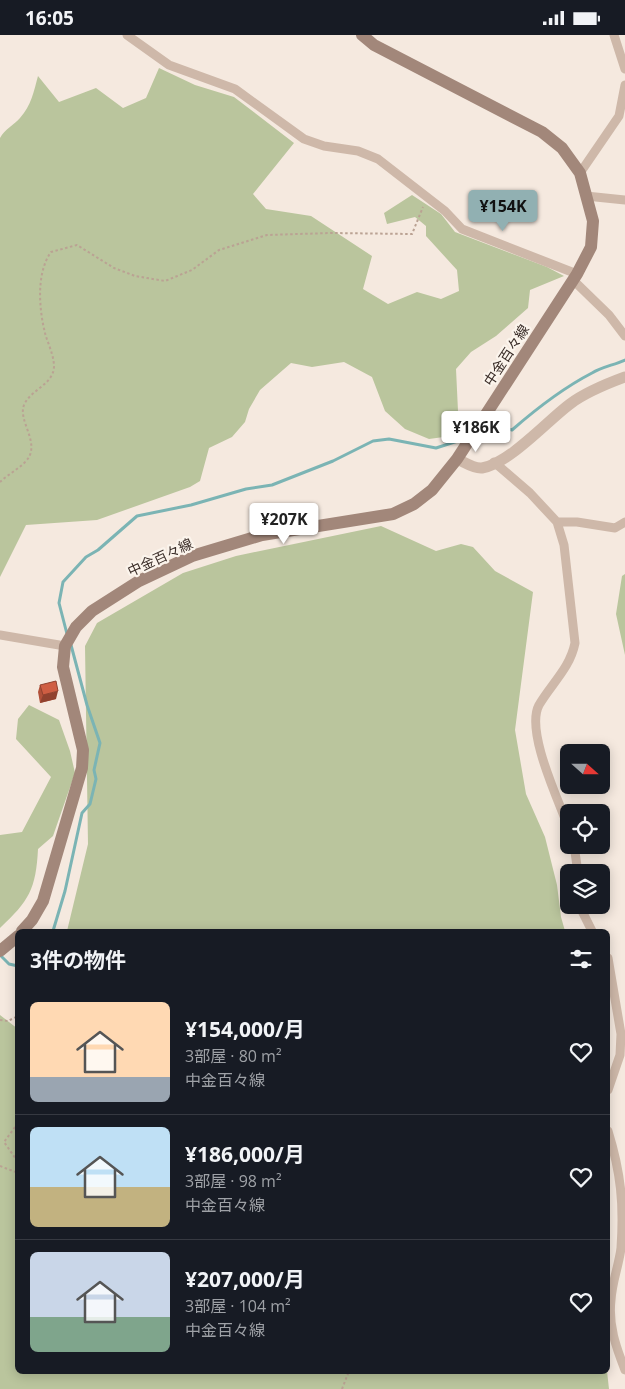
<!DOCTYPE html>
<html lang="ja">
<meta charset="utf-8">
<style>
:root{--surface:#171b24;--page:#20242c;--text:#f1f3f6;--muted:#9ea1a6;--line:#363941;--accent:#91b0b2}
body{margin:0;font-family:"Open Sans","Noto Sans JP",sans-serif;background:var(--page);color:var(--text);height:100vh;display:flex;flex-direction:column;font-size:19px;white-space:nowrap}
*{box-sizing:border-box;margin:0}
p{font-size:16px;color:var(--muted)}
.icon{flex:none;width:28px;height:28px;fill:none;stroke:currentColor;stroke-width:2;stroke-linecap:round;stroke-linejoin:round}
.map{position:relative;flex:1;overflow:hidden}
.drawer{position:absolute;left:15px;top:894px;width:595px;height:445px;display:flex;flex-direction:column;background:var(--surface);border-radius:8px;box-shadow:0 2px 12px #0003}
.drawer>*{flex:none}
.needle{width:32px;rotate:111deg}
.buttons{position:absolute;left:560px;top:709px;display:grid;gap:10px}
.buttons a{display:grid;place-items:center;width:50px;height:50px;border-radius:8px;background:var(--surface);box-shadow:0 2px 12px #0003;font-size:25px}
.price{position:absolute;translate:-50% -42px;padding:0 11px;border-radius:5px;background:#fff;color:#222;font-size:16px;line-height:32px;filter:drop-shadow(0 1px 2px #0008)}
.price::after{content:'';position:absolute;left:50%;top:30px;width:15px;height:11px;margin-left:-8px;background:inherit;clip-path:polygon(0 0,100% 0,50% 100%)}
.price.on{background:var(--accent);color:#111}
ul{padding:0;list-style:none}
li{display:flex;align-items:center;gap:15px;height:125px;padding:0 15px}
li+li{border-top:1px solid var(--line)}
li span{display:grid;place-items:center;flex:none;width:140px;height:100px;border-radius:8px;color:#555}
li>.icon{margin-inline-start:auto}
span .icon{width:60px;height:60px;fill:#fffc;stroke-width:1}
li b{font-size:21px}
h2{display:flex;justify-content:space-between;align-items:center;height:60px;padding:0 15px;font-size:21px}
.status{display:flex;justify-content:space-between;align-items:center;height:35px;padding:0 25px;background:var(--surface);direction:ltr}
.status svg{height:14px;fill:currentColor}
.map>svg:first-child{display:block}
</style>
<div class="status"><b>16:05</b><svg viewBox="0 0 49 12"><path d="M0 12V9h3v3zM5 12V6h3v6zM10 12V3h3v9zM15 12V0h3v12zM26 1h20v11H26zM47 4h2v5h-2z"/></svg></div>
<div class="map">
<svg width="625" height="1354" viewBox="0 0 625 1354">
<rect width="100%" height="100%" fill="#f5e9df"/>
<path fill="#bac59d" d="M159 33 195 50 234 62 294 108 253 159 266 174 311 181 372 221 363 254 388 269 417 257 441 264 459 256 457 235 426 201V191L415 182 387 189 384 178 412 160 441 179 455 197 547 232 564 241 530 255 528 273 496 301 471 317 456 334 458 376 451 401 429 404 405 394 385 376 372 342 344 327 312 332 291 328 260 355 249 374 245 387 232 402 209 413 200 446 190 452 97 485 26 490 0 542V103C5 94 14 90 20 83 31 71 34 56 38 41L59 67 96 53 123 73 146 63Z
M381 491 436 516 461 509 473 512 495 536 533 557 515 695 526 759 545 802 557 850 561 882 565 896H67L88 809 85 611 97 588 183 538 236 521Z
M625 539V620L616 579 622 541Z
M29 670 59 685 70 716 75 738 53 801 38 814C36 854 29 866 0 893V800L22 797 51 742 16 704 18 684Z
M0 980 18 994V1336H607L609 1354H0Z"/>
<g fill="none" stroke-linecap="round" stroke-linejoin="round">
<path stroke="#7bb4b4" stroke-width="3" d="M478 400 504 393 512 395C536 374 563 353 592 338 602 332 614 330 625 325
M67 599 59 568 63 547 86 522 98 515 137 481 191 470 246 454 272 450 333 426 373 406 389 404 436 413 467 403
M53 896 65 856 82 778 90 769 96 744 94 735 100 708 87 670 71 610
M0 920 9 929 18 931"/>
<path stroke="#baa293" stroke-width="2" stroke-dasharray="2.5 2.5" stroke-linecap="butt" d="M0 447C8 439 23 432 29 422 38 405 18 385 24 370 30 355 53 350 54 332 54 320 48 309 45 298 39 274 36 238 51 217L77 210 114 233 135 241 165 246 192 235 219 215 267 200 330 198 412 199 423 172
M0 985 8 986 18 981
M18 1088 4 1107 18 1127
M0 1131 18 1138
M342 1354 349 1336"/>
<path stroke="#ceb8a9" stroke-width="9" d="M127 0 169 30 235 54 304 104 324 111 358 116 378 124 445 176 462 194 577 239
M614 0 625 34
M580 138 619 81 625 50
M586 161 625 165
M573 245 609 280 625 301
M494 427 530 458 557 487 564 510 575 608C570 633 552 648 539 670 525 696 559 766 569 794
M557 487H577L615 493 625 487
M0 600 65 611
M574 810 578 838
M579 870 592 896
M608 923 621 999 620 1020 608 1055
M608 1096C621 1138 624 1169 621 1213 619 1230 612 1247 611 1265 608 1290 616 1312 625 1335"/>
<path stroke="#ceb8a9" stroke-width="11" d="M457 424C464 427 474 434 482 433 510 428 547 386 570 369 586 357 606 349 625 342"/>
<path stroke="#a2877a" stroke-width="12" d="M22 896 32 885 43 866 82 733 83 715 63 632 65 611 76 592 92 576 139 546 192 521 262 500 393 479 414 469 432 455 457 424 577 239 591 212 593 186 580 138 562 113 542 97 374 10 362 0
M0 916 18 901"/>
</g>
<path fill="#b2513a" d="M40 650 56 664 40 668 38 657Z"/>
<path fill="#91422f" d="M58 656 56 664 40 668 43 660Z"/>
<path fill="#cf5e43" stroke="#91422f" d="M56 646 58 656 43 660 40 650Z"/>
<g text-anchor="middle" dominant-baseline="central" stroke-width="4.5" stroke-linejoin="round" paint-order="stroke">
<g font-size="14" fill="#3b2e29" stroke="#fbf4ec">
<text transform="translate(506 320) rotate(-57)">中金百々線</text>
<text transform="translate(160 522) rotate(-25)">中金百々線</text>
</g>
</g>
</svg>
<div class="buttons">
<a><svg class="needle" viewBox="-14 -14 28 28"><path d="M0-13l5 13h-10z" fill="#e53935"/><path d="M0 13l5-13h-10z" fill="#9ea1a6"/></svg></a>
<a><svg class="icon" aria-label="locate" viewBox="0 0 24 24"><circle cx="12" cy="12" r="6"/><path d="M12 2v4M12 18v4M2 12h4M18 12h4"/></svg></a>
<a><svg class="icon" aria-label="layers" viewBox="0 0 24 24"><path d="M12 4l9 5-9 5-9-5zM3 14l9 5 9-5"/></svg></a>
</div>
<b class="price on" style="left:503px;top:197px">¥154K</b>
<b class="price" style="left:476px;top:418px">¥186K</b>
<b class="price" style="left:284px;top:510px">¥207K</b>
<section class="drawer">
<h2>3件の物件<svg class="icon" aria-label="filters" viewBox="0 0 24 24"><path d="M4 7h16M4 17h16"/><circle cx="9" cy="7" r="2"/><circle cx="15" cy="17" r="2"/></svg></h2>
<ul>
<li><span style="background:linear-gradient(#ffd9b3 75%,#9aa5b1 0)"><svg class="icon" aria-label="home" viewBox="0 0 24 24"><path d="M3 11l9-7 9 7M6 9v11h12V9"/></svg></span><div><b>¥154,000/月</b><p>3部屋 · 80 m²</p><p>中金百々線</p></div><svg class="icon" aria-label="heart" viewBox="0 0 24 24"><path d="M12 20l-8-8c-3-5 5-10 8-4 3-6 11-1 8 4z"/></svg></li>
<li><span style="background:linear-gradient(#bfe0f5 60%,#c2b280 0)"><svg class="icon" aria-label="home" viewBox="0 0 24 24"><path d="M3 11l9-7 9 7M6 9v11h12V9"/></svg></span><div><b>¥186,000/月</b><p>3部屋 · 98 m²</p><p>中金百々線</p></div><svg class="icon" aria-label="heart" viewBox="0 0 24 24"><path d="M12 20l-8-8c-3-5 5-10 8-4 3-6 11-1 8 4z"/></svg></li>
<li><span style="background:linear-gradient(#c9d6e8 65%,#7fa58c 0)"><svg class="icon" aria-label="home" viewBox="0 0 24 24"><path d="M3 11l9-7 9 7M6 9v11h12V9"/></svg></span><div><b>¥207,000/月</b><p>3部屋 · 104 m²</p><p>中金百々線</p></div><svg class="icon" aria-label="heart" viewBox="0 0 24 24"><path d="M12 20l-8-8c-3-5 5-10 8-4 3-6 11-1 8 4z"/></svg></li>
</ul>
</section>
</div>
